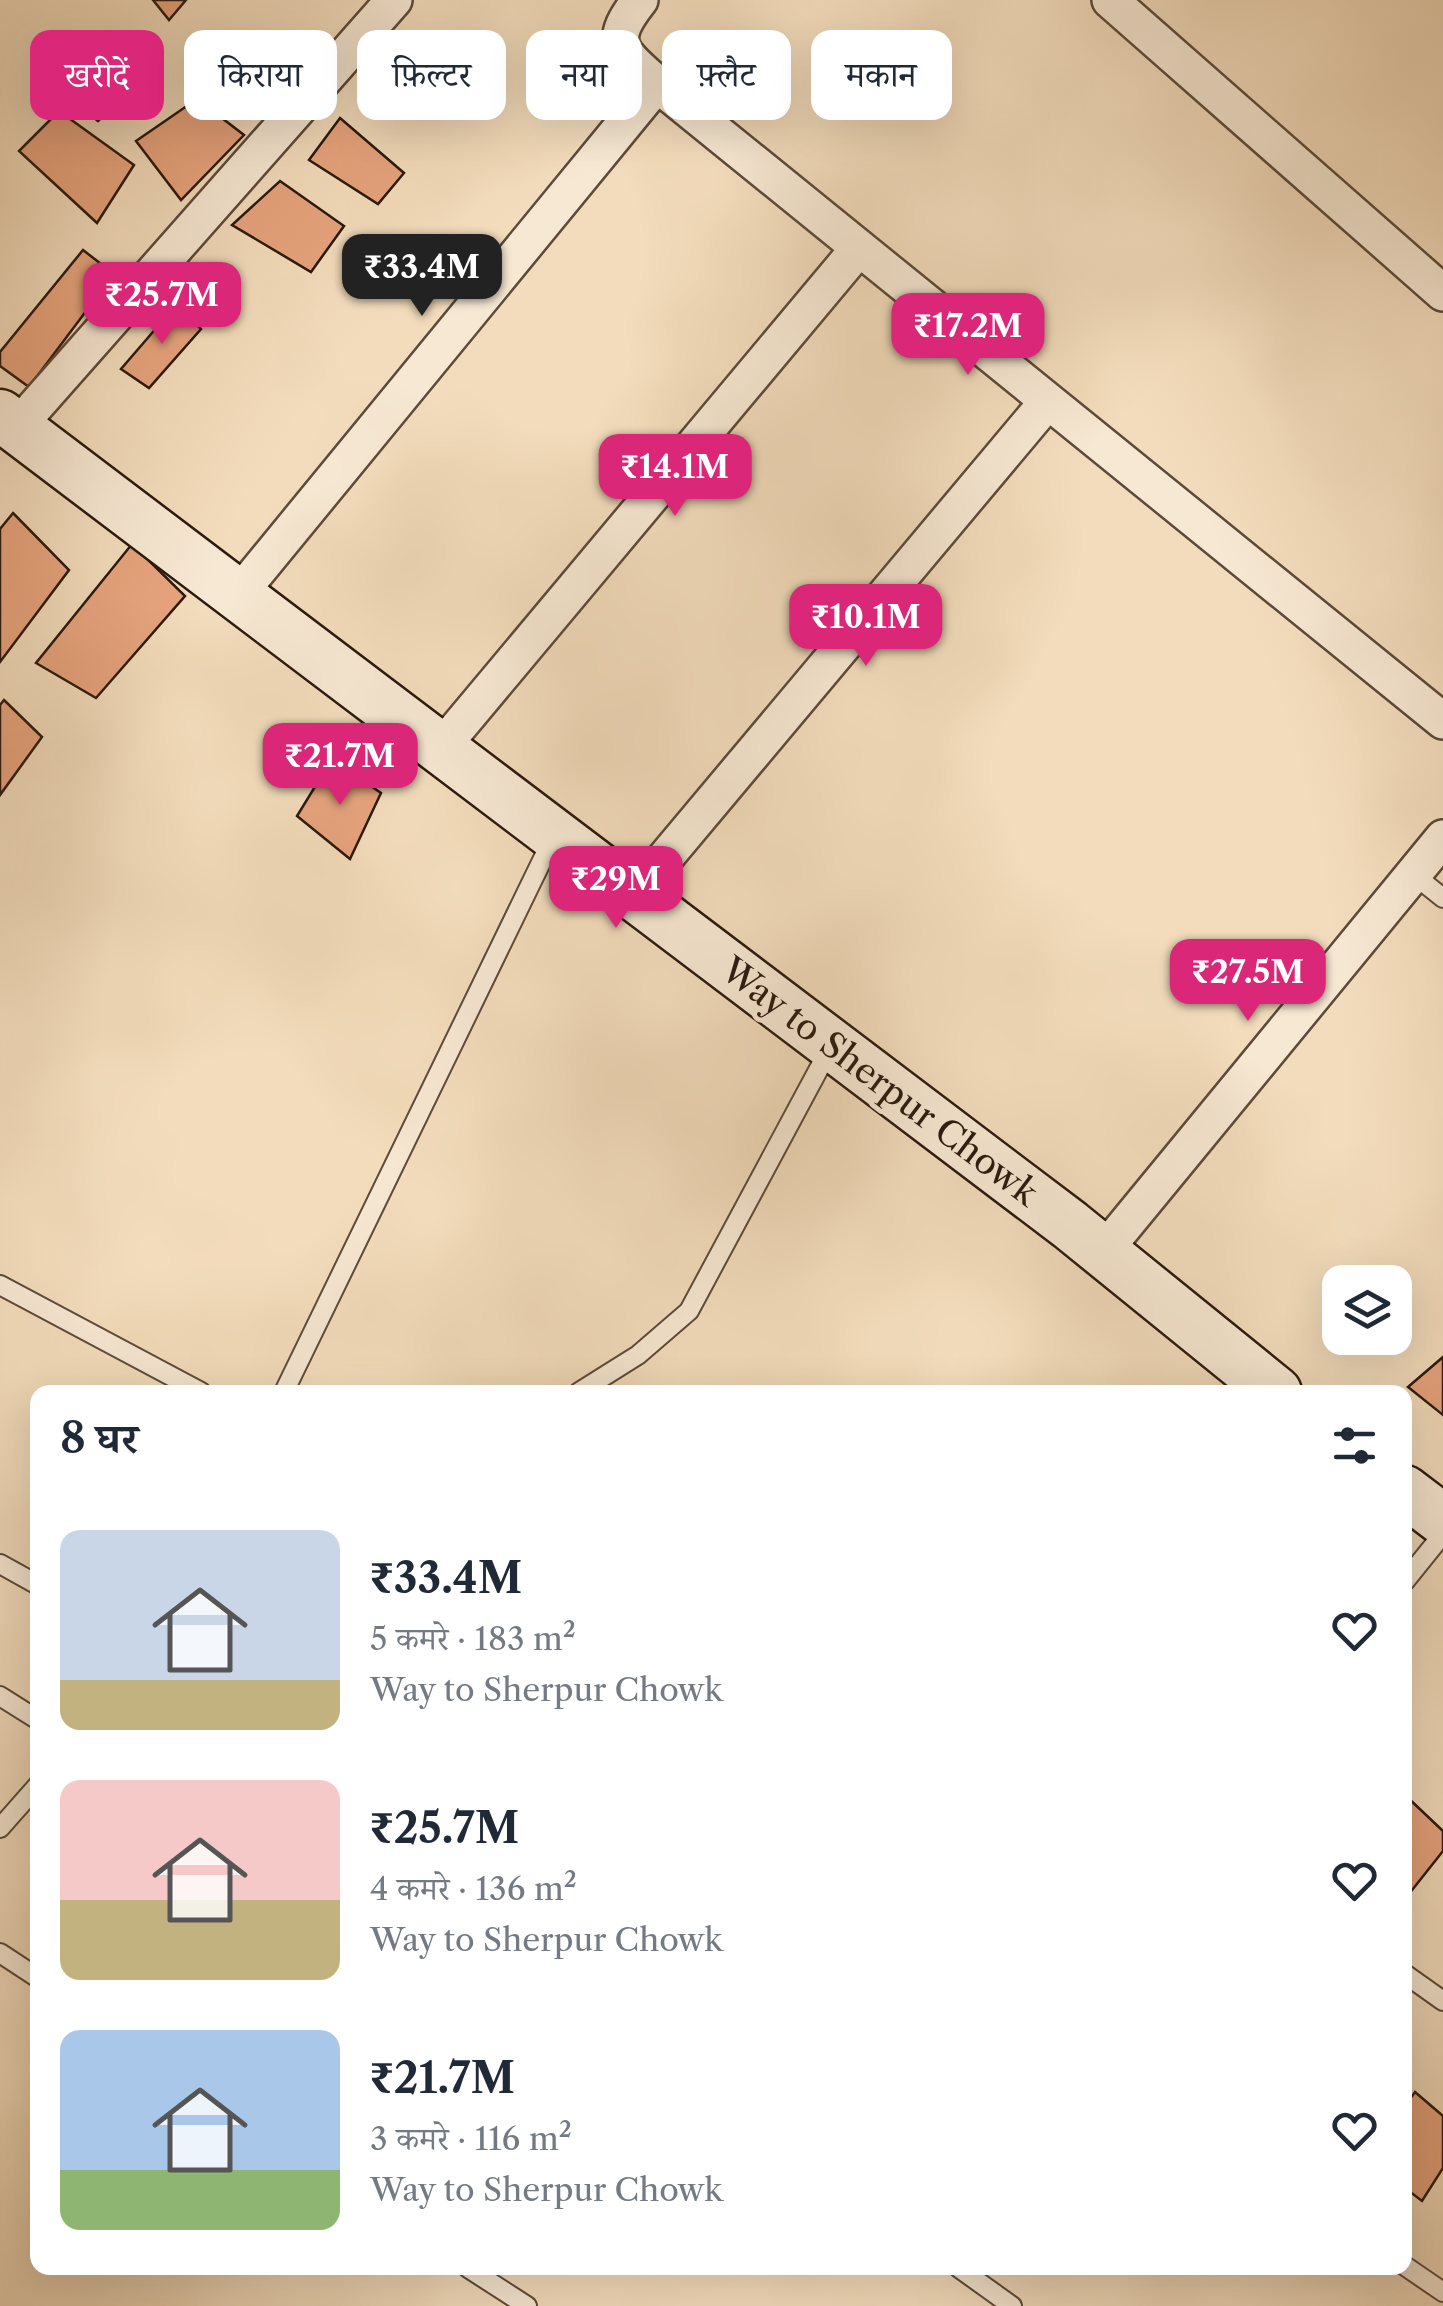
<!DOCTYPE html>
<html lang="hi">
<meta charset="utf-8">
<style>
:root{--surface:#fff;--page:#f6f6f7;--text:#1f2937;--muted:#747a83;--accent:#db2777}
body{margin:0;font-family:"Libre Caslon Text","Noto Serif Devanagari",serif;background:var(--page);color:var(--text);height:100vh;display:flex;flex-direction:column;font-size:38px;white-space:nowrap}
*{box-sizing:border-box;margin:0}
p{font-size:32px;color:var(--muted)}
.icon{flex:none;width:55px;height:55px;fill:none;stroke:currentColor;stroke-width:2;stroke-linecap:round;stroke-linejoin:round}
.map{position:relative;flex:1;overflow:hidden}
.details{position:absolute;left:30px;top:1385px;width:1382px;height:890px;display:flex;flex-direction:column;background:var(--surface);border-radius:20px;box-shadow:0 10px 40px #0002}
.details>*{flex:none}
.hud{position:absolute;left:30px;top:30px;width:1385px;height:90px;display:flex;gap:20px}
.controls{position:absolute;left:1322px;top:1265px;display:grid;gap:20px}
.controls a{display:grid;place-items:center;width:90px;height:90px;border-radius:20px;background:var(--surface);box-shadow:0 10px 40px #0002;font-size:50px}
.price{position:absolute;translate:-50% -85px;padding:0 22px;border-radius:20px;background:var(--accent);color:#fff;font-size:32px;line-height:65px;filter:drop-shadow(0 2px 5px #0008)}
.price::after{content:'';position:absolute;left:50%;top:60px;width:30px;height:22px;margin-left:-15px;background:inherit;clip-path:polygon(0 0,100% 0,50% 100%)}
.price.current{background:#222;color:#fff}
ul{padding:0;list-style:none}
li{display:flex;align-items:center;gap:30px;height:250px;padding:0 30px}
li span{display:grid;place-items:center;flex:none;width:280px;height:200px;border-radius:20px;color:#555}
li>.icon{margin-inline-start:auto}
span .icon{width:120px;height:120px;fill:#fffc;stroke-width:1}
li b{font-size:42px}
h2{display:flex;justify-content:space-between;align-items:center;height:120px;padding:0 30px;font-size:42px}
.pill{padding:0 35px;border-radius:20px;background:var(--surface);box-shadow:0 10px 40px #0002;font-size:35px;line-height:90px}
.pill.current{background:var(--accent);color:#fff}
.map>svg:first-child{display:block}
</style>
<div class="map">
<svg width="1443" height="2306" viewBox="0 0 1443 2306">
<rect width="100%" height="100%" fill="#f3dcbc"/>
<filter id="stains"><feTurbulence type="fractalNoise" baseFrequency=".002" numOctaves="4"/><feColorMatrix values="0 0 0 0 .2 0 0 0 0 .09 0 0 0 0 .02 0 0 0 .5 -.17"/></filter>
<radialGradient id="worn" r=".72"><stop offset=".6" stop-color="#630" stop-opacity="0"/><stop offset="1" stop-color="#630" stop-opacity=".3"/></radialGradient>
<path fill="#e7a47e" stroke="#2a190e" stroke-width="2.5" d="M153 0H186L169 20Z
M119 45 157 64 98 121 68 97Z
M197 99 244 135 181 200 136 141Z
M59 111 134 165 97 223 19 151Z
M340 118 404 173 378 204 309 160Z
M280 181 344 226 311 272 232 225Z
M83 250 114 274 29 387 0 366V352Z
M177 304 201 329 149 388 121 369Z
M13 513 69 570 0 662V529Z
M132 544 185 596 96 698 36 663Z
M4 700 42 737 0 795V705Z
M332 759 381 793 350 859 297 816Z
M1443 1357V1415L1408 1387Z
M1405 1795 1443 1831V1851L1405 1899Z
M1415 2092 1443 2116V2168L1422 2201 1405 2188V2106Z"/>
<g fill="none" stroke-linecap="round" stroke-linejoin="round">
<defs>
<path id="lane" d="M1413 874 1443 898
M0 1285 201 1392
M284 1392 552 840
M579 1392 638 1355 689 1311 829 1050
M0 1564 38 1585
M1405 1581 1443 1534
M0 1696 38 1720
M0 1828 38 1785
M0 1953 38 1978
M1405 1974 1443 2001
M1405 2266 1443 2292
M468 2268 527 2306
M959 2268 1012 2306"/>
<path id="street" d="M640 0C606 43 620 51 657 84L1443 721
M1110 0 1443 293
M17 427 394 0
M238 595 657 84
M440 749 859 248
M634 895 1048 401
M1103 1252 1443 838"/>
<path id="secondary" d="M0 415 1070 1225 1276 1392
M1405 1491 1443 1520"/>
</defs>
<use href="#lane" stroke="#5c4a3a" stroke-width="22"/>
<use href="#street" stroke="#5c4a3a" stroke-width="40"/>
<use href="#secondary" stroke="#2a190e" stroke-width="55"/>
<use href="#lane" stroke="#f7e8d3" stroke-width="18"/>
<use href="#street" stroke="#f7e8d3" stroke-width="35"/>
<use href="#secondary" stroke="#f7e8d3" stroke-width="50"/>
</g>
<g text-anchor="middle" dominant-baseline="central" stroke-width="10" stroke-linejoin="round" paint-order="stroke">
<g font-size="35" fill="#2a190e" stroke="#f7e8d3">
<text transform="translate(880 1081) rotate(37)">Way to Sherpur Chowk</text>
</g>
</g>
<rect width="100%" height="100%" filter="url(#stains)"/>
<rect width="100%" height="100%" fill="url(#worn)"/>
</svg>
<div class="controls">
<a><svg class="icon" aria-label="layers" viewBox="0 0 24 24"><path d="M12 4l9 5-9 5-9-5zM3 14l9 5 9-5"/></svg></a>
</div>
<b class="price current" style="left:422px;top:319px">₹33.4M</b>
<b class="price" style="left:162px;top:347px">₹25.7M</b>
<b class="price" style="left:968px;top:378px">₹17.2M</b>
<b class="price" style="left:675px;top:519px">₹14.1M</b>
<b class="price" style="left:866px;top:669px">₹10.1M</b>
<b class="price" style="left:340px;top:808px">₹21.7M</b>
<b class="price" style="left:616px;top:931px">₹29M</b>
<b class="price" style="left:1248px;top:1024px">₹27.5M</b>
<div class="hud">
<a class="pill current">खरीदें</a>
<a class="pill">किराया</a>
<a class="pill">फ़िल्टर</a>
<a class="pill">नया</a>
<a class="pill">फ़्लैट</a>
<a class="pill">मकान</a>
</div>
<section class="details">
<h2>8 घर<svg class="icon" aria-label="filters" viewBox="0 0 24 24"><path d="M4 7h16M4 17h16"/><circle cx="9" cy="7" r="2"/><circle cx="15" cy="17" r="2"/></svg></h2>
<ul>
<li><span style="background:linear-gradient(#c9d6e8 75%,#c2b280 0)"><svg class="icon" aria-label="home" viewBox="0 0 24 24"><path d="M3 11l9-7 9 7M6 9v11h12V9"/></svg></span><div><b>₹33.4M</b><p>5 कमरे · 183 m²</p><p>Way to Sherpur Chowk</p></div><svg class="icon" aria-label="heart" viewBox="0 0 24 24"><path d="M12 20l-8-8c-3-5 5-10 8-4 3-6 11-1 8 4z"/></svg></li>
<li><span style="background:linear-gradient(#f6c9c9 60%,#c2b280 0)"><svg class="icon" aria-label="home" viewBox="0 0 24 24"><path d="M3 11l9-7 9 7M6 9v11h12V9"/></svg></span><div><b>₹25.7M</b><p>4 कमरे · 136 m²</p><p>Way to Sherpur Chowk</p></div><svg class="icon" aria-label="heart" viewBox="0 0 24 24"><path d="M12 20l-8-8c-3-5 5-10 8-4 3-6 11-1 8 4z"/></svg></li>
<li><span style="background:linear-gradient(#a9c7e8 70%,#8fb573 0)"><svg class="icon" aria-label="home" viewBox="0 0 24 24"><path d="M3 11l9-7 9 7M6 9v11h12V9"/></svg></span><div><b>₹21.7M</b><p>3 कमरे · 116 m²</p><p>Way to Sherpur Chowk</p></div><svg class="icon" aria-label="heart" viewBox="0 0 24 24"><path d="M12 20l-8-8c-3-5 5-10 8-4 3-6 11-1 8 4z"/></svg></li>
</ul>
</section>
</div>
